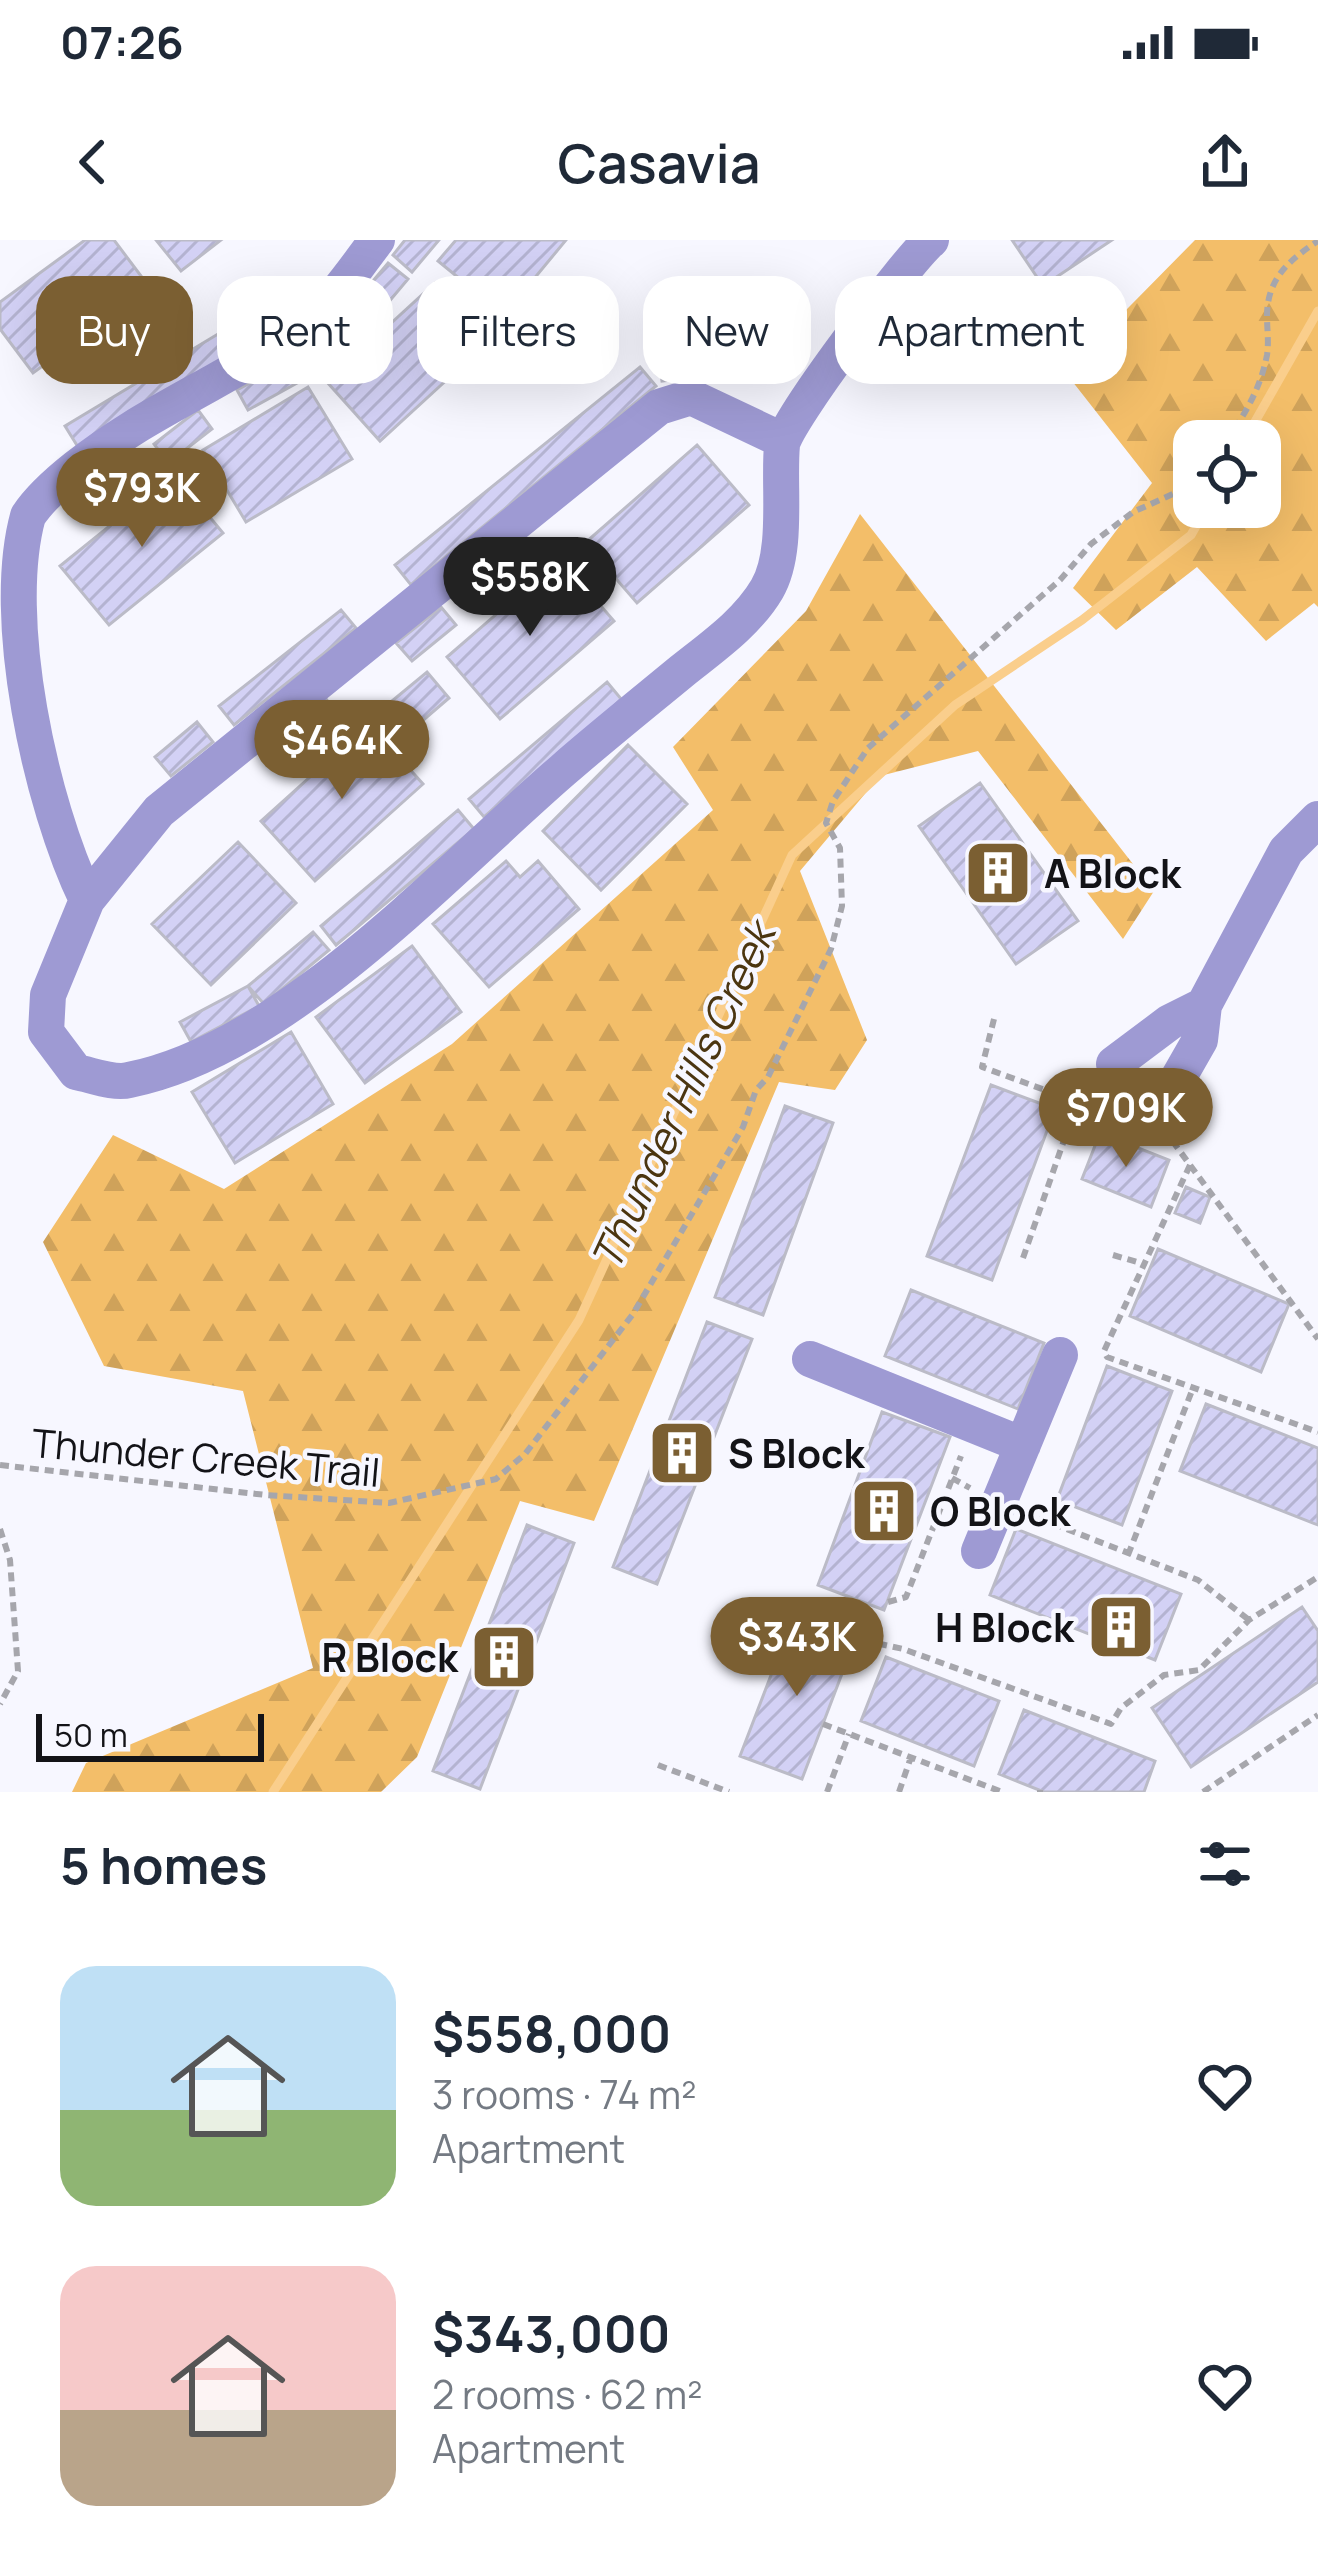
<!DOCTYPE html>
<meta charset="utf-8">
<style>
:root{--surface:#fff;--page:#f6f6f7;--text:#1f2937;--muted:#747a83;--accent:#7b5f32}
body{margin:0;font-family:Manrope,sans-serif;background:var(--page);color:var(--text);height:100vh;display:flex;flex-direction:column;font-size:45px;white-space:nowrap}
*{box-sizing:border-box;margin:0}
p{font-size:39px;color:var(--muted)}
.icon{flex:none;width:66px;height:66px;fill:none;stroke:currentColor;stroke-width:2;stroke-linecap:round;stroke-linejoin:round}
.map{position:relative;height:1552px;overflow:hidden}
.sheet{display:flex;flex-direction:column;background:var(--surface);flex:1}
.sheet>*{flex:none}
.banner{position:absolute;left:36px;top:36px;width:1248px;height:108px;display:flex;gap:24px}
.buttons{position:absolute;left:1173px;top:180px;display:grid;gap:24px}
.buttons a{display:grid;place-items:center;width:108px;height:108px;border-radius:24px;background:var(--surface);box-shadow:0 12px 48px #0002;font-size:60px}
.scale{position:absolute;left:36px;bottom:30px;width:228px;box-sizing:border-box;padding-left:12px;border:6px solid #131317;border-top:0;font-size:33px;line-height:42px;white-space:nowrap;color:#131317;-webkit-text-stroke:9px #f7f7ff;paint-order:stroke}
.price{position:absolute;translate:-50% -102px;padding:0 27px;border-radius:42px;background:var(--accent);color:#fff;font-size:39px;line-height:78px;filter:drop-shadow(0 3px 6px #0008)}
.price::after{content:'';position:absolute;left:50%;top:72px;width:36px;height:27px;margin-left:-18px;background:inherit;clip-path:polygon(0 0,100% 0,50% 100%)}
.price.active{background:#222;color:#fff}
ul{padding:0;list-style:none}
li{display:flex;align-items:center;gap:36px;height:300px;padding:0 60px}
li span{display:grid;place-items:center;flex:none;width:336px;height:240px;border-radius:36px;color:#555}
li>.icon{margin-inline-start:auto}
span .icon{width:144px;height:144px;fill:#fffc;stroke-width:1}
li b{font-size:51px}
h2{display:flex;justify-content:space-between;align-items:center;height:144px;padding:0 60px;font-size:51px}
.pill{padding:0 42px;border-radius:36px;background:var(--surface);box-shadow:0 12px 48px #0002;font-size:42px;line-height:108px}
.pill.active{background:var(--accent);color:#fff}
.status{display:flex;justify-content:space-between;align-items:center;height:84px;padding:0 60px;background:var(--surface);direction:ltr}
.status svg{height:33px;fill:currentColor}
header{display:flex;justify-content:space-between;align-items:center;height:156px;padding:0 60px;background:var(--surface);font-size:54px;font-weight:600}
.map>svg:first-child{display:block}
</style>
<div class="status"><b>07:26</b><svg viewBox="0 0 49 12"><path d="M0 12V9h3v3zM5 12V6h3v6zM10 12V3h3v9zM15 12V0h3v12zM26 1h20v11H26zM47 4h2v5h-2z"/></svg></div>
<header><svg class="icon" aria-label="back" viewBox="0 0 24 24"><path d="M15 5l-7 7 7 7"/></svg>Casavia<svg class="icon" aria-label="share" viewBox="0 0 24 24"><path d="M12 15V3M7 8l5-5 5 5M5 13v7h14v-7"/></svg></header>
<div class="map">
<svg width="1318" height="1552" viewBox="0 0 1318 1552">
<defs>
<pattern id="forest-firs" width="22" height="20" patternUnits="userSpaceOnUse" patternTransform="scale(3)"><rect width="22" height="20" fill="#f3be69"/><path d="M5 1l3.5 6h-7zM16 11l3.5 6h-7z" fill="#cfa25a"/></pattern>
<pattern id="building-hatch" width="6" height="6" patternUnits="userSpaceOnUse" patternTransform="scale(3)"><rect width="6" height="6" fill="#d3d1f5"/><path d="M-1 1l2-2M0 6l6-6M5 7l2-2" fill="none" stroke="#b4b3d1"/></pattern>
</defs>
<rect width="100%" height="100%" fill="#f7f7ff"/>
<path fill="url(#forest-firs)" fill-rule="evenodd" d="M1195 0H1318V367L1314 363 1266 401 1197 327 1116 390 1073 348 1152 243 1065 132ZM1260 201V267H1194V201Z
M860 274 1154 651 1123 699 978 511 880 536 800 631 867 800 835 850 779 842 594 1281 520 1261 417 1517 381 1552H72L86 1523 313 1428 243 1151 104 1126 43 1002 113 895 224 949 452 804 713 570 673 507 806 371Z"/>
<g fill="none" stroke-linecap="round" stroke-linejoin="round">
<path stroke="#face8c" stroke-width="9" d="M1244 201 1318 71
M273 1552 579 1080 792 615 955 465 1082 380 1191 295 1207 267"/>
</g>
<path fill="url(#building-hatch)" stroke="#bbbbc7" stroke-width="3" d="M85 0H114L150 48 33 133 0 89V62Z
M156 0H221L181 31Z
M405 0H439L412 32 393 15Z
M456 0H566L504 75 438 21Z
M1012 0H1112L1043 46Z
M388 23 408 39 372 82 352 66Z
M288 39 304 58 262 93 246 75Z
M435 43 488 102 380 201 327 142Z
M243 79 256 100 78 207 65 186Z
M308 111 319 131 248 170 237 150Z
M686 113 689 138 662 141 659 116Z
M640 127 656 146 411 345 395 325Z
M308 147 352 219 246 282 203 210Z
M198 170 212 189 168 223 154 204Z
M697 205 749 265 637 363 585 303Z
M174 234 223 293 109 385 60 326Z
M560 319 614 381 500 479 447 417Z
M441 367 456 385 412 421 396 403Z
M341 370 356 388 234 485 219 466Z
M427 432 449 458 414 488 392 461Z
M607 442 622 460 484 577 469 559Z
M326 459 341 479 289 521 274 502Z
M197 482 213 502 171 536 155 517Z
M369 484 423 544 315 641 261 581Z
M628 505 687 564 601 650 543 591Z
M980 543 1078 681 1016 724 919 586Z
M458 570 474 589 336 705 321 686Z
M238 602 296 663 211 745 152 684Z
M506 621 520 637 538 621 579 669 489 747 433 684Z
M313 692 329 710 264 764 248 746Z
M412 706 461 772 365 843 316 777Z
M248 746 259 766 191 802 180 782Z
M291 792 333 864 235 923 192 852Z
M991 845 1055 869 992 1040 927 1016Z
M785 866 833 883 763 1075 715 1057Z
M1100 893 1169 920 1151 967 1082 939Z
M1186 947 1210 957 1200 983 1175 973Z
M1158 1009 1289 1064 1261 1132 1130 1076Z
M911 1050 1044 1103 1018 1169 885 1116Z
M707 1082 752 1099 657 1344 613 1327Z
M1107 1126 1172 1151 1122 1285 1057 1260Z
M1206 1164 1318 1208V1285L1180 1231Z
M882 1172 950 1197 884 1370 818 1345Z
M527 1285 574 1303 480 1549 433 1531Z
M1016 1289 1181 1354 1155 1420 990 1355Z
M1302 1367 1318 1391V1442L1191 1527 1152 1468Z
M793 1378 854 1402 802 1539 740 1516Z
M886 1417 999 1461 974 1526 861 1481Z
M1024 1470 1155 1521 1144 1552H1044L999 1534Z"/>
<g fill="none" stroke-linecap="round" stroke-linejoin="round">
<path stroke="#a6a6ac" stroke-width="6" stroke-dasharray="9 6" stroke-linecap="butt" d="M1226 201C1245 175 1261 147 1267 115 1269 102 1267 89 1267 76 1267 39 1289 20 1318 1
M994 779 982 827 1168 895 1318 1099
M1190 925 1104 1111 1107 1117 1318 1192
M1113 1015 1144 1024
M1023 1018 1077 863
M0 1225 266 1255 389 1263 496 1239 525 1214 633 1074 743 887 756 850 768 837 831 709 842 666 840 608 826 583 833 561 868 508 1060 340 1091 304 1133 272 1173 254 1194 236
M952 1238 970 1248
M1025 1273 1198 1340 1249 1380
M0 1289 10 1320 18 1431 0 1464
M1128 1315 1193 1148
M888 1362 906 1357 961 1216
M871 1373 862 1400 903 1409 1111 1484 1121 1468 1164 1435 1199 1430 1249 1380 1318 1337
M823 1484 1002 1552
M658 1525 729 1552
M827 1552 849 1494
M899 1552 911 1517
M1040 1552V1550
M1203 1552 1318 1475"/>
<path stroke="#9e9ad3" stroke-width="36" d="M782 200 691 157 659 167 159 571 87 660 48 755 46 792 76 832C92 835 114 844 129 840 285 809 445 632 563 530 602 496 642 464 682 431 712 407 747 383 767 349 789 312 778 245 782 205 784 183 908 19 931 0
M87 660C40 563 0 377 28 276 49 244 101 208 133 188 189 153 274 114 320 71 341 51 359 23 377 0
M1204 765 1286 611 1318 579
M1114 824 1170 782 1204 765 1200 800 1172 849
M810 1119 1023 1205
M979 1311 1060 1115"/>
</g>
<defs>
<symbol id="building-square" viewBox="-11 -11 22 22"><rect x="-9" y="-9" width="18" height="18" rx="4" fill="#7b5f32" stroke="#f7f7ff"/><path d="M-4-6H4V6H1V3H-1V6H-4ZM-2.5-4.3h1.7v1.8h-1.7ZM.8-4.3h1.7v1.8H.8ZM-2.5-1h1.7V.8h-1.7ZM.8-1h1.7V.8H.8Z" fill="#fff"/></symbol>
</defs>
<g fill-rule="evenodd">
<use href="#building-square" x="960" y="595" width="76" height="76"/>
<use href="#building-square" x="644" y="1175" width="76" height="76"/>
<use href="#building-square" x="846" y="1233" width="76" height="76"/>
<use href="#building-square" x="1083" y="1349" width="76" height="76"/>
<use href="#building-square" x="466" y="1379" width="76" height="76"/>
</g>
<g text-anchor="middle" dominant-baseline="central" stroke-width="9" stroke-linejoin="round" paint-order="stroke">
<g font-size="39" font-weight="bold" fill="#131317" stroke="#f7f7ff" text-anchor="start">
<text x="1044" y="633">A Block</text>
<text x="728" y="1213">S Block</text>
<text x="930" y="1271">O Block</text>
<text x="1074" y="1387" text-anchor="end">H Block</text>
<text x="458" y="1417" text-anchor="end">R Block</text>
</g>
<g font-size="39" fill="#131317" stroke="#f7f7ff">
<text transform="translate(206 1217) rotate(5)">Thunder Creek Trail</text>
</g>
<g font-size="42" font-style="italic" fill="#4b3510" stroke="#f7f7ff">
<text transform="translate(682 856) rotate(-65)">Thunder Hills Creek</text>
</g>
</g>
</svg>
<div class="buttons">
<a><svg class="icon" aria-label="locate" viewBox="0 0 24 24"><circle cx="12" cy="12" r="6"/><path d="M12 2v4M12 18v4M2 12h4M18 12h4"/></svg></a>
</div>
<div class="scale">50 m</div>
<b class="price" style="left:142px;top:310px">$793K</b>
<b class="price active" style="left:530px;top:399px">$558K</b>
<b class="price" style="left:342px;top:562px">$464K</b>
<b class="price" style="left:1126px;top:930px">$709K</b>
<b class="price" style="left:797px;top:1459px">$343K</b>
<div class="banner">
<a class="pill active">Buy</a>
<a class="pill">Rent</a>
<a class="pill">Filters</a>
<a class="pill">New</a>
<a class="pill">Apartment</a>
</div>
</div>
<section class="sheet">
<h2>5 homes<svg class="icon" aria-label="filters" viewBox="0 0 24 24"><path d="M4 7h16M4 17h16"/><circle cx="9" cy="7" r="2"/><circle cx="15" cy="17" r="2"/></svg></h2>
<ul>
<li><span style="background:linear-gradient(#bfe0f5 60%,#8fb573 0)"><svg class="icon" aria-label="home" viewBox="0 0 24 24"><path d="M3 11l9-7 9 7M6 9v11h12V9"/></svg></span><div><b>$558,000</b><p>3 rooms · 74 m²</p><p>Apartment</p></div><svg class="icon" aria-label="heart" viewBox="0 0 24 24"><path d="M12 20l-8-8c-3-5 5-10 8-4 3-6 11-1 8 4z"/></svg></li>
<li><span style="background:linear-gradient(#f6c9c9 60%,#b9a48a 0)"><svg class="icon" aria-label="home" viewBox="0 0 24 24"><path d="M3 11l9-7 9 7M6 9v11h12V9"/></svg></span><div><b>$343,000</b><p>2 rooms · 62 m²</p><p>Apartment</p></div><svg class="icon" aria-label="heart" viewBox="0 0 24 24"><path d="M12 20l-8-8c-3-5 5-10 8-4 3-6 11-1 8 4z"/></svg></li>
</ul>
</section>
